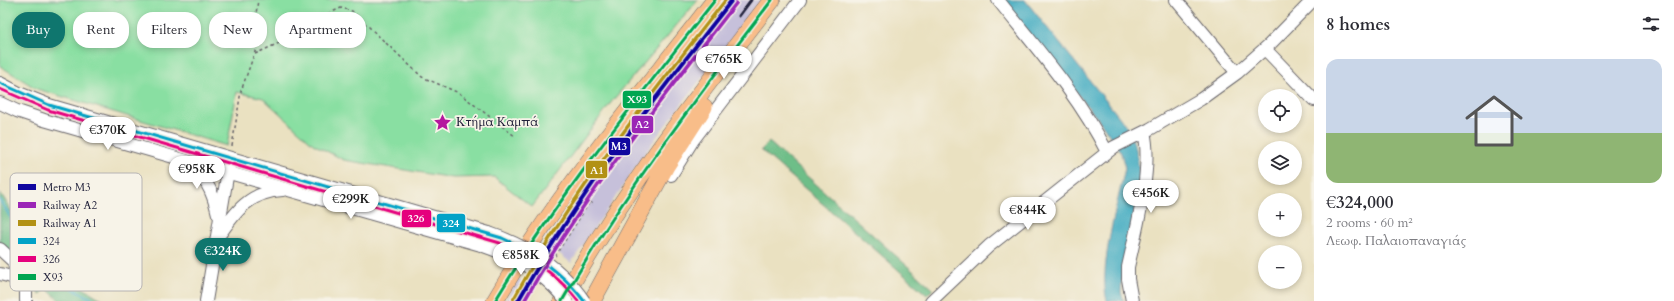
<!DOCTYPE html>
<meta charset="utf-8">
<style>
:root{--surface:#fff;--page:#f7f7f7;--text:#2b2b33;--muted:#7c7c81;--line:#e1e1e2;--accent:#0f766e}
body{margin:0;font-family:Cardo,serif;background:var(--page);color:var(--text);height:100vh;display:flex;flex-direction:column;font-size:15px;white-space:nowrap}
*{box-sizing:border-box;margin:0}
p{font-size:13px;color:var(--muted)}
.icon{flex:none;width:22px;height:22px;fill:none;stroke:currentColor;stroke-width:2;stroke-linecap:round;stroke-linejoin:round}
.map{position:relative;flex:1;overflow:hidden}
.details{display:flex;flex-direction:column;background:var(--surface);width:360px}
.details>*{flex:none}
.banner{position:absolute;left:12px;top:12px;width:380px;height:36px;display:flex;gap:8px}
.tools{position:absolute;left:1258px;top:89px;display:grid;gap:8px}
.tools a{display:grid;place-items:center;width:44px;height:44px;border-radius:50%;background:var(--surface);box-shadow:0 2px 6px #0003;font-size:20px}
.price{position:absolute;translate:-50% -34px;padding:0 9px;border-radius:14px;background:#fff;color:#222;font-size:13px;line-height:26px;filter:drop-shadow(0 1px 2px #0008)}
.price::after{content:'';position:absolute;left:50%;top:24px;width:12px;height:9px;margin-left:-6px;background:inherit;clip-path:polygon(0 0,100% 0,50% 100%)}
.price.on{background:var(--accent);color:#fff}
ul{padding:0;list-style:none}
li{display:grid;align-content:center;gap:8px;height:212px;padding:0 12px}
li+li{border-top:1px solid var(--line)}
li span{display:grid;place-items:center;height:124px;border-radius:12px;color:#555}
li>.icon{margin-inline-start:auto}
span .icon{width:72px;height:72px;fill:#fffc;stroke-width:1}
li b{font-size:17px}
h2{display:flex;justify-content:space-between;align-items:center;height:48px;padding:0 12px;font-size:17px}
.pill{padding:0 14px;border-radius:16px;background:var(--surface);box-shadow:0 2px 6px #0003;font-size:14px;line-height:36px}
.pill.on{background:var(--accent);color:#fff}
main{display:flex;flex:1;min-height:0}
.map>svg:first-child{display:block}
</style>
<main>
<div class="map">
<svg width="1314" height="301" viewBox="0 0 1314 301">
<rect width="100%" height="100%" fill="#f7f3e8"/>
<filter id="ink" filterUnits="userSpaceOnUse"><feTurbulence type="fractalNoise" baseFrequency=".025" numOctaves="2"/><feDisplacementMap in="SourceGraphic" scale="8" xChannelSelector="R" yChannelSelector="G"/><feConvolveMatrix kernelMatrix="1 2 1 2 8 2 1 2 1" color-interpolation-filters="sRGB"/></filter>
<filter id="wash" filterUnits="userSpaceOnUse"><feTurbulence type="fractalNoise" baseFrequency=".012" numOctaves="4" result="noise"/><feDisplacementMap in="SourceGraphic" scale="16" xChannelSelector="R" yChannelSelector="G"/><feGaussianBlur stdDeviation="0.9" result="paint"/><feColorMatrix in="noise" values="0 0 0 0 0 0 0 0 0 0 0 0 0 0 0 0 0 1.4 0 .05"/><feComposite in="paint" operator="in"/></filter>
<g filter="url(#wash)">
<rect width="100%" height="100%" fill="#eae1c1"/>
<path fill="#c6c0da" d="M727 0H762L655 139 571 263 542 240Z
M518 278 530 287 522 301H505Z"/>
<path fill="#89dfa2" stroke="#56806e" d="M0 0H698L613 100 532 207 494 177 453 178 344 160 313 144 263 98 237 92 227 146 37 89 0 66Z"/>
<path fill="#6ebe88" stroke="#487062" d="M769 142 933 289 927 295 761 150Z
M0 192 32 244 83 288 105 301H60L46 288 40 295 0 246Z"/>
<path fill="#41abc1" stroke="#32667e" d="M1002 0H1025L1128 128 1136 149 1140 180 1122 278 1121 292 1124 301H1107C1098 269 1118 202 1125 168L1121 153 1104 127Z"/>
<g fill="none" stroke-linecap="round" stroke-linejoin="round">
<path stroke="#41abc1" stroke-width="3" d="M0 200 36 258 77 291 96 301"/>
</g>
</g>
<g filter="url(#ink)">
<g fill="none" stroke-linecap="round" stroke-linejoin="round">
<defs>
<path id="minor" d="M998 0C1037 49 1079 96 1107 152
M1176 0 1237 73
M1265 49 1314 100
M0 83 19 93 49 105 489 233
M0 103 17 111 44 120 481 245
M185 163C206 177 212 189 218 214
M671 175 693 140 800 0
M218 237C235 212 250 191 283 190
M0 249 13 261 19 279
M0 274 19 279 26 286V301
M206 301 229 165
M931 301 989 246 1114 147 1150 129 1201 99 1237 73 1270 44 1313 0
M1132 301 1128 279V267C1136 231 1153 167 1144 132"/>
<path id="highway" d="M495 301C557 194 639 98 715 0
M562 301C621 194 697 97 772 0
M592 301 666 166 704 107"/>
</defs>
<use href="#minor" stroke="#68656a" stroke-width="14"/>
<use href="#highway" stroke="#68656a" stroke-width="18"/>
<path stroke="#68656a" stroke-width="1.5" stroke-dasharray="3 3" stroke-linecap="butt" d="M255 54 279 43 306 24 341 8 352 11 422 77 459 93 516 137
M232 146 241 91 256 49 253 35 258 0
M590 202 595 205
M555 256 590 202 586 199"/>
<use href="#minor" stroke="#fff" stroke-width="12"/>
<use href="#highway" stroke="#f8bd89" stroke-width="17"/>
<path stroke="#22223b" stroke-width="3" d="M728 6 733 0
M739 16 751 0"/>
<defs>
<path id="minor-bridge" d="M489 233C527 246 561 267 584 301
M481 245C514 256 545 273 566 301"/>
</defs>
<use href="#minor-bridge" stroke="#68656a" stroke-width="14" stroke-linecap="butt"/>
<use href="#minor-bridge" stroke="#fff" stroke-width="12"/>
<defs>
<path id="bus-1" d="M0 83 49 105 502 238C535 253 562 272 584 301"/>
<path id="bus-2" d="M0 89 48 110 500 243C531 257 557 274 578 301"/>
<path id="bus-3" d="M495 301C560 194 638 98 715 0
M562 301C623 194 697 97 772 0"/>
</defs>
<use href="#bus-1" stroke="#f7f3e8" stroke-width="6"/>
<use href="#bus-2" stroke="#f7f3e8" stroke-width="6"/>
<use href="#bus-3" stroke="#f7f3e8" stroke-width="6"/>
<use href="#bus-1" stroke="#02a2c7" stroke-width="3"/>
<use href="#bus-2" stroke="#e5007d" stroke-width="3"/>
<use href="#bus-3" stroke="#00a651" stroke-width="3"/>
<defs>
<path id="rail-1" d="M524 301C584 194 661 100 736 3"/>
<path id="rail-2" d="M514 299C574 191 650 97 726 0"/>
</defs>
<use href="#rail-1" stroke="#f7f3e8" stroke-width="7"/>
<use href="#rail-2" stroke="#f7f3e8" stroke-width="7"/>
<use href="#rail-1" stroke="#9b26b6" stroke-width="4"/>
<use href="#rail-2" stroke="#b29115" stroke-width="4"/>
<defs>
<path id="metro-1" d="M518 301C579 193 656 97 732 0"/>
</defs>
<use href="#metro-1" stroke="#f7f3e8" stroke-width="7"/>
<use href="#metro-1" stroke="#10069f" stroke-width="4"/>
</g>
</g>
<defs>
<symbol id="sight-bare" viewBox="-9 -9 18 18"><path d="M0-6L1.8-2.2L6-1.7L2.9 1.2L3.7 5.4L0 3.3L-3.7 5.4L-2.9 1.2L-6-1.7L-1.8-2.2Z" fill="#b5179e" stroke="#f7f3e8" stroke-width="2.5" paint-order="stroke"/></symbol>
</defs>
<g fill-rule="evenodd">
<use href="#sight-bare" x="430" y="110" width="25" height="25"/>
</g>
<g text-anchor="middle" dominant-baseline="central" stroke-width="3.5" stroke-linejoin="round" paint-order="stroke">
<g font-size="13" fill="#22223b" stroke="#f7f3e8" text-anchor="start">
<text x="456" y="122">Kτήμα Καμπά</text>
</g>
</g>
<rect x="10" y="173" width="132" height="118" rx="6" fill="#f7f3e8" stroke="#b7b4b4" stroke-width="1"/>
<rect x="18" y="184" width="18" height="6" fill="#10069f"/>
<rect x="18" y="202" width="18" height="6" fill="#9b26b6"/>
<rect x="18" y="220" width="18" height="6" fill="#b29115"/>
<rect x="18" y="238" width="18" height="6" fill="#02a2c7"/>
<rect x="18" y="256" width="18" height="6" fill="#e5007d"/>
<rect x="18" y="274" width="18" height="6" fill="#00a651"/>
<g font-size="11" fill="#22223b">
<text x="43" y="191">Metro Μ3</text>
<text x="43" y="209">Railway A2</text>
<text x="43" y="227">Railway A1</text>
<text x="43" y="245">324</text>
<text x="43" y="263">326</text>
<text x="43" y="281">X93</text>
</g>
<g stroke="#f7f3e8" stroke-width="1.5">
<rect x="622" y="90" width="30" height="19" rx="4" fill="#00a651"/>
<rect x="631" y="115" width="23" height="19" rx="4" fill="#9b26b6"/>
<rect x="608" y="137" width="23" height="19" rx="4" fill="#10069f"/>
<rect x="585" y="160" width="23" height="19" rx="4" fill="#b29115"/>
<rect x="401" y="209" width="31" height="19" rx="4" fill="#e5007d"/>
<rect x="436" y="213" width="30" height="20" rx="4" fill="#02a2c7"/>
</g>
<g font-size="11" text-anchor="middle" font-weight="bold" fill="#fff">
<text x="637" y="103">X93</text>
<text x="642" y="128">A2</text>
<text x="619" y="150">Μ3</text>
<text x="597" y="174">A1</text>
<text x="416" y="222">326</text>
<text x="451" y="227">324</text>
</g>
</svg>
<div class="tools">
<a><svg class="icon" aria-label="locate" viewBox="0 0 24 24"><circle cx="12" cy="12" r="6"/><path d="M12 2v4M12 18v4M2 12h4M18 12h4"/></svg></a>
<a><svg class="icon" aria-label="layers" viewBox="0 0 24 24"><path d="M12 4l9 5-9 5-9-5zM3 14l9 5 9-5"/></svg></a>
<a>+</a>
<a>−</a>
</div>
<b class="price" style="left:724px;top:80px">€765K</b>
<b class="price" style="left:108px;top:151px">€370K</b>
<b class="price" style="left:197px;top:190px">€958K</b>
<b class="price" style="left:1151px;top:214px">€456K</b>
<b class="price" style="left:351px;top:220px">€299K</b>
<b class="price" style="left:1028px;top:231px">€844K</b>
<b class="price on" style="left:223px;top:272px">€324K</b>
<b class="price" style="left:521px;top:276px">€858K</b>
<div class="banner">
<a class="pill on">Buy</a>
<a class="pill">Rent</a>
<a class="pill">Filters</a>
<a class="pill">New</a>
<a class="pill">Apartment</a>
</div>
</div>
<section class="details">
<h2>8 homes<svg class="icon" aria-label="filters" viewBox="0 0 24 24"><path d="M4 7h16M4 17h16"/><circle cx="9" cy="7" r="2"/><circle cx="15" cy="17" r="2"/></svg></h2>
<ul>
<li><span style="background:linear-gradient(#c9d6e8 60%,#8fb573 0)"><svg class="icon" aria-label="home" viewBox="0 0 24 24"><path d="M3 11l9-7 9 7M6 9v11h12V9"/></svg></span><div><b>€324,000</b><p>2 rooms · 60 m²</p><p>Λεωφ. Παλαιοπαναγιάς</p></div></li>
</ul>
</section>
</main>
